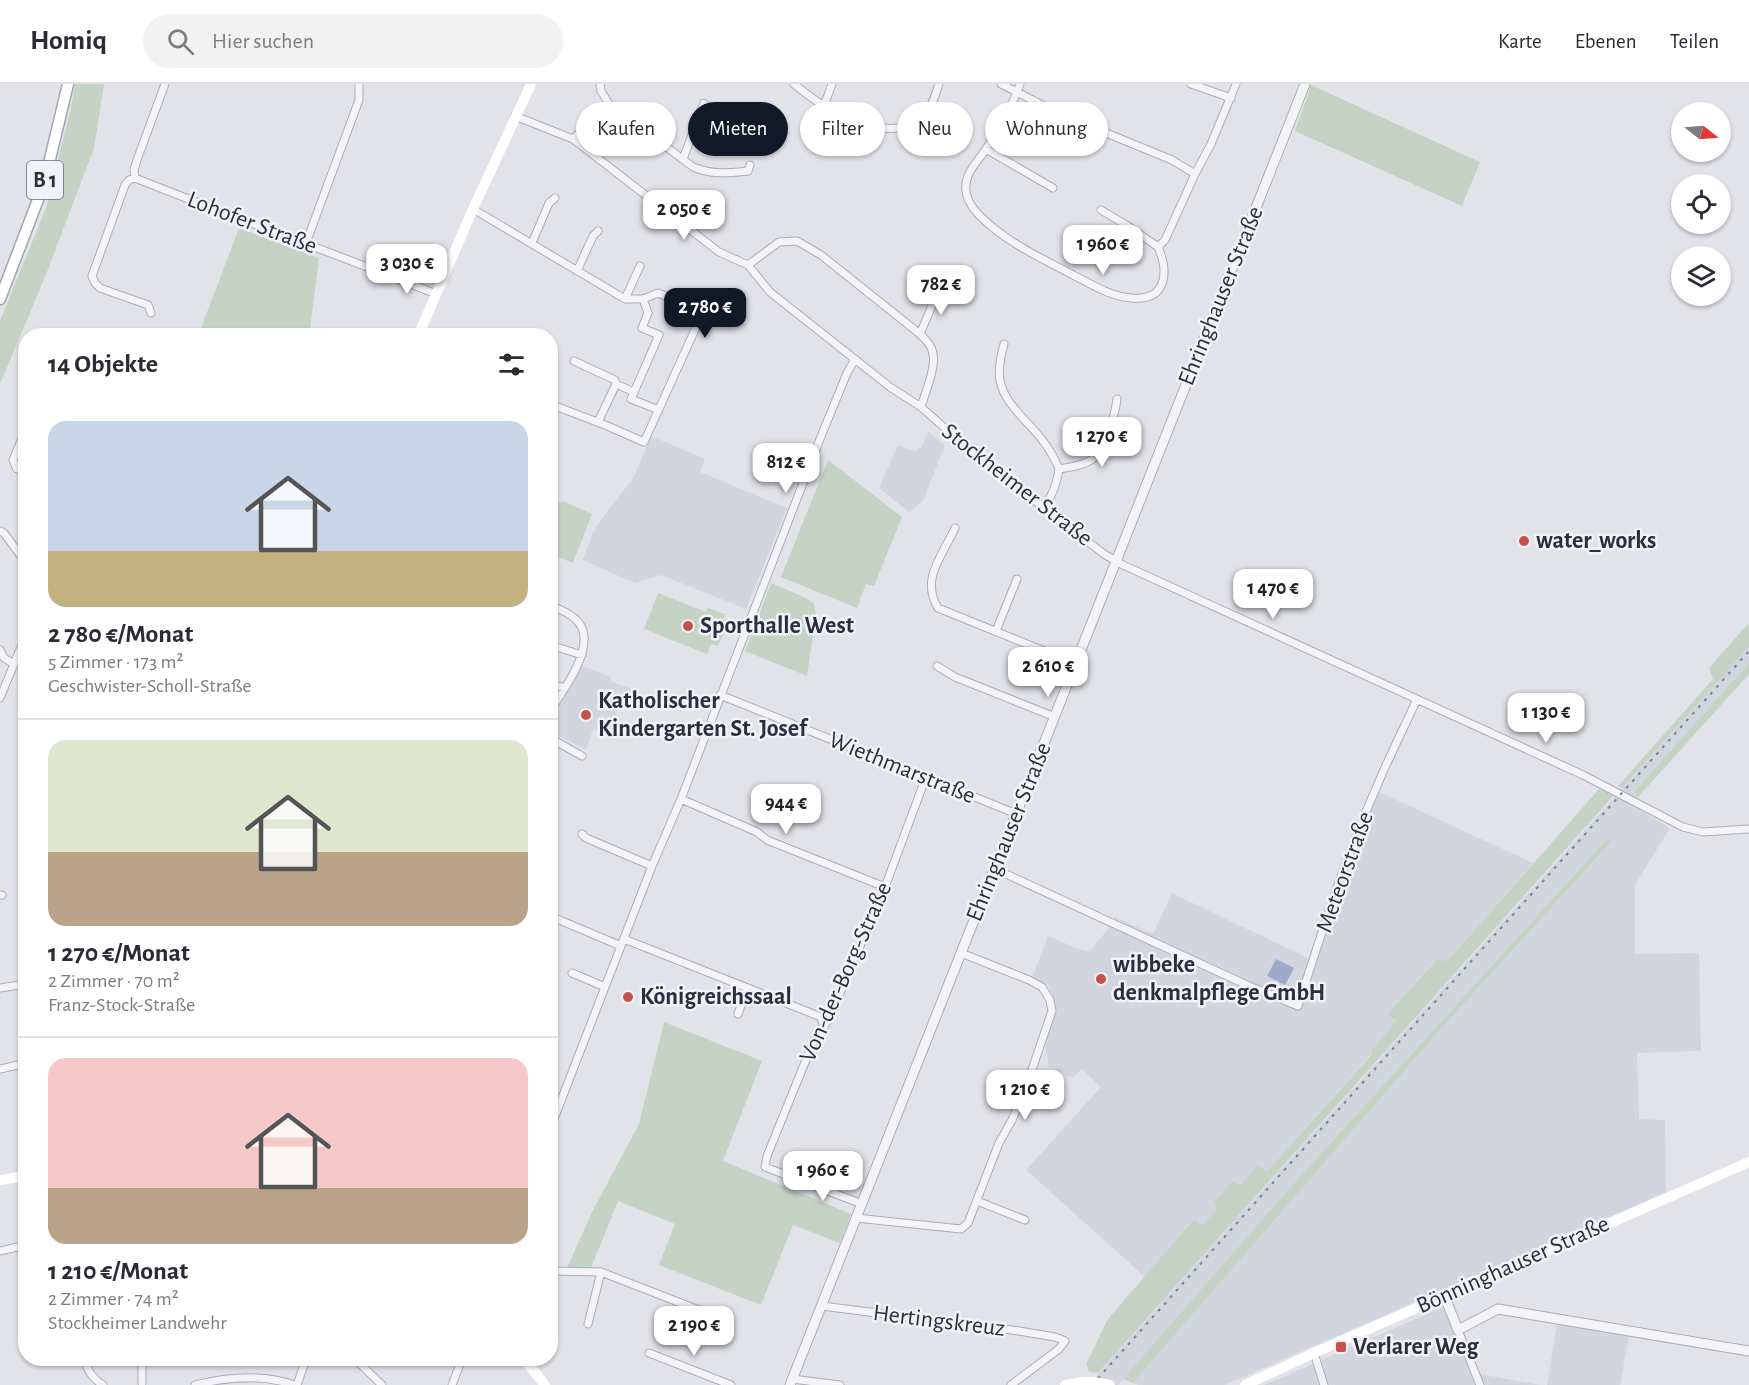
<!DOCTYPE html>
<html lang="de">
<meta charset="utf-8">
<style>
:root{--surface:#fff;--page:#f2f2f3;--text:#2b2b33;--muted:#7c7c81;--line:#e1e1e2;--accent:#111827}
body{margin:0;font-family:"Alegreya Sans",sans-serif;background:var(--page);color:var(--text);height:100vh;display:flex;flex-direction:column;font-size:22px;white-space:nowrap}
*{box-sizing:border-box;margin:0}
p{font-size:20px;color:var(--muted)}
.icon{flex:none;width:33px;height:33px;fill:none;stroke:currentColor;stroke-width:2;stroke-linecap:round;stroke-linejoin:round}
.map{position:relative;flex:1;overflow:hidden}
.sheet{position:absolute;left:18px;top:244px;width:540px;height:1038px;display:flex;flex-direction:column;background:var(--surface);border-radius:24px;box-shadow:0 2px 4px #0004}
.sheet>*{flex:none}
.hud{position:absolute;left:576px;top:18px;width:570px;height:54px;display:flex;gap:12px}
.needle{width:39px;rotate:107deg}
.controls{position:absolute;left:1671px;top:18px;display:grid;gap:12px}
.controls a{display:grid;place-items:center;width:60px;height:60px;border-radius:50%;background:var(--surface);box-shadow:0 2px 4px #0004;font-size:30px}
.price{position:absolute;translate:-50% -51px;padding:0 14px;border-radius:12px;background:#fff;color:#222;font-size:20px;line-height:39px;filter:drop-shadow(0 2px 3px #0008)}
.price::after{content:'';position:absolute;left:50%;top:36px;width:18px;height:14px;margin-left:-9px;background:inherit;clip-path:polygon(0 0,100% 0,50% 100%)}
.price.current{background:var(--accent);color:#fff}
ul{padding:0;list-style:none}
li{display:grid;align-content:center;gap:12px;height:318px;padding:0 30px}
li+li{border-top:2px solid var(--line)}
li span{display:grid;place-items:center;height:186px;border-radius:18px;color:#555}
li>.icon{margin-inline-start:auto}
span .icon{width:108px;height:108px;fill:#fffc;stroke-width:1}
li b{font-size:26px}
h2{display:flex;justify-content:space-between;align-items:center;height:72px;padding:0 30px;font-size:26px}
.tag{padding:0 21px;border-radius:27px;background:var(--surface);box-shadow:0 2px 4px #0004;font-size:21px;line-height:54px}
.tag.current{background:var(--accent);color:#fff}
header{display:flex;align-items:center;gap:36px;box-sizing:border-box;height:84px;padding:0 30px;background:var(--surface);border-bottom:2px solid var(--line)}
header strong{font-size:28px}
nav{display:flex;gap:33px;margin-inline-start:auto;font-size:21px}
.search{width:420px;height:54px;background:var(--page);display:flex;align-items:center;gap:15px;box-sizing:border-box;padding:0 21px;border-radius:33px;color:var(--muted);font-size:22px}
.map>svg:first-child{display:block}
</style>
<header>
<strong>Homiq</strong>
<div class="search"><svg class="icon" aria-label="search" viewBox="0 0 24 24"><circle cx="10" cy="10" r="6"/><path d="M15 15l6 6"/></svg>Hier suchen</div>
<nav><a>Karte</a><a>Ebenen</a><a>Teilen</a></nav>
</header>
<div class="map">
<svg width="1749" height="1301" viewBox="0 0 1749 1301">
<rect width="100%" height="100%" fill="#e1e3e9"/>
<path fill="#d3d5de" d="M928 348 945 361 923 417 909 428 879 404 898 361 916 368 918 364 921 365Z
M651 352 705 375 700 388 787 424 746 525 661 491 635 499 583 476 592 451 598 440 634 393Z
M1749 563V579L1633 709 1638 713 1633 722 1670 744 1635 801V870L1699 869 1701 967 1637 969 1639 1035 1665 1036 1666 1108 1225 1301H1139L1133 1299 1440 946 1611 758 1608 754 1295 1098 1118 1301H1088Z
M582 582 611 593 610 597 640 608 636 620 622 615 608 650 593 645 586 666 550 647 551 639Z
M1377 707 1533 779 1447 877 1436 875 1394 923 1397 936 1371 967 1372 969 1267 1087 1258 1081 1240 1103 1234 1097 1214 1119 1218 1124 1202 1143 1193 1135 1145 1193 1026 1086 1101 1003 1082 985 1073 994 1049 983 1045 960 1055 931V918L1048 901 1032 894 1048 852 1079 865 1090 867 1108 845 1115 833 1153 850 1172 809 1314 877 1344 791Z
M1443 1223 1474 1289 1540 1301H1264Z
M1557 1240 1629 1252 1620 1301H1547Z"/>
<path fill="#c4d3c3" d="M75 0H104L94 64 45 193 0 300V237L46 124 71 24Z
M1311 1 1480 78 1462 122 1295 47Z
M239 144 319 174 309 252H198Z
M828 376 902 433 874 502 866 500 857 524 781 493Z
M550 415 561 419 563 417 592 430 573 479 551 470Z
M771 499 806 514 814 520 816 530 807 592 745 567Z
M658 509 706 528 708 524 725 530 723 535 732 538 727 549 724 548 718 562 711 560 707 570 644 545Z
M1747 541 1749 542V563L1622 704 1618 702 1713 595 1709 584Z
M1749 579V590L1638 713 1633 709Z
M1600 704 1614 711 1098 1289 1089 1288 1086 1280 1108 1235 1194 1135 1202 1142 1218 1124 1213 1119 1233 1097 1240 1102 1258 1081 1267 1087 1372 970 1371 967 1397 936 1387 931 1394 923 1437 875 1447 877Z
M1608 754 1611 758 1440 946 1133 1299 1123 1295 1295 1098Z
M664 938 762 977 723 1077 851 1130 840 1159 793 1141 761 1221 659 1181 675 1140 618 1117 591 1184H567L592 1128 639 1040Z"/>
<path fill="#9eaac7" d="M1276 875 1294 884 1285 901 1267 892Z"/>
<g fill="none" stroke-linecap="round" stroke-linejoin="round">
<defs>
<path id="minor" d="M600 0 601 7 609 20
M794 0C804 8 814 16 824 22 849 38 898 57 923 33 932 24 935 11 939 0
M1001 0 1060 30 1172 76 1195 90
M1020 0C1012 23 999 45 986 65 979 76 967 87 966 100 964 113 972 124 980 132 1006 158 1041 174 1073 191 1091 200 1111 213 1132 214 1167 217 1169 188 1158 163L1165 156 1195 90 1211 60 1236 0
M1191 0 1231 14
M824 22 832 0
M515 32 573 55 719 168 748 181 770 208 890 303 921 323 955 353 1044 424 1104 470 1121 480 1583 691 1683 743 1703 748 1749 745
M573 55 609 20 693 83C712 91 728 89 748 87L750 81
M986 65 1053 104
M683 75 704 19
M135 94C235 134 336 170 436 210
M135 94 129 96 125 101 92 192 95 199 100 204 148 221 151 229
M135 94 134 86 137 76 165 0
M473 125 625 215H643L658 209 703 228 644 358 605 341 550 320
M1101 126 1128 142 1158 163
M306 159 359 16V0
M532 159 549 119 555 114
M748 181 779 158 797 157 821 171 920 250C926 256 932 262 933 270 936 284 925 309 921 323
M577 187 593 152 598 147
M625 215 640 182
M643 215 648 229 642 244 659 251 631 315 659 326
M920 250 939 205
M1004 260C1001 272 998 284 1000 297 1005 321 1029 338 1043 357 1050 366 1055 375 1059 385
M574 277 615 296 616 300 634 308
M598 338 616 300
M26 345 13 376 17 385 26 388
M1044 424C1052 412 1057 400 1059 385 1070 383 1082 382 1091 376 1105 368 1115 330 1117 315
M955 444C943 471 920 495 938 524L1076 580
M0 447 4 449 26 479
M550 521C561 526 575 531 581 542 594 566 563 607 550 627
M996 547 1017 495
M550 561 582 571
M0 566 4 574 14 580
M937 582 955 593 1055 633
M550 600 565 604
M720 611 1017 730
M0 614 26 551
M550 654 582 672
M681 715 757 748 767 756 885 803
M582 750 586 754 652 782
M995 785 1249 902 1298 922C1322 848 1345 773 1377 702 1389 673 1404 644 1417 615
M0 811H2
M550 832 621 862
M624 855 821 933 824 944
M572 889 605 903
M0 904 26 900
M738 930 747 904
M0 985 26 979
M550 1045 652 782 681 715 820 355 847 289 855 275
M977 1117 1025 1136
M862 1120 765 1083 767 1072 814 956 829 935 885 803 926 693
M856 1134 961 1145 968 1139 999 1059 1012 1036 1024 1009 1052 927 1050 916 1042 903 1029 896 961 869
M0 1167 26 1161
M550 1187 601 1188 704 1228
M822 1222 1019 1247 1055 1253 1065 1257 1059 1265 1011 1301
M588 1240 601 1188
M1458 1246 1480 1301
M649 1269 731 1301
M1314 1269 1324 1301
M84 1275C88 1287 92 1294 103 1301
M142 1275V1299
M355 1275 382 1301
M792 1295 840 1301
M195 1301C227 1293 263 1290 294 1301
M297 1301 306 1275
M452 1301 462 1275"/>
<path id="tertiary" d="M1444 1211 1458 1246 1498 1225 1749 1267
M790 1301 1305 0"/>
<path id="primary" d="M0 215 44 100 68 0"/>
</defs>
<use href="#minor" stroke="#aaadb6" stroke-width="9"/>
<use href="#tertiary" stroke="#aaadb6" stroke-width="11"/>
<use href="#primary" stroke="#a1a5b4" stroke-width="13"/>
<use href="#minor" stroke="#f4f4f8" stroke-width="7"/>
<use href="#tertiary" stroke="#f4f4f8" stroke-width="9"/>
<path stroke="#fff" stroke-width="10" d="M418 252 473 125 531 0
M0 1096 26 1092
M524 1275 545 1301
M1065 1301 1084 1298
M1245 1301 1314 1269 1749 1078"/>
<use href="#primary" stroke="#fff" stroke-width="10"/>
<path stroke="#7b8092" stroke-width="2" stroke-dasharray="3 6" stroke-linecap="butt" d="M1092 1301 1749 567"/>
<path stroke="#fff" stroke-width="10" d="M1084 1298H1093L1110 1301"/>
</g>
<g fill="#c8514c" stroke="#f1f2f7" stroke-width="2">
<circle cx="1524" cy="457" r="6"/>
<circle cx="688" cy="542" r="6"/>
<circle cx="586" cy="631" r="6"/>
<circle cx="1101" cy="895" r="6"/>
<circle cx="628" cy="913" r="6"/>
<rect x="1335" y="1257" width="12" height="12" rx="3"/>
</g>
<g text-anchor="middle" dominant-baseline="central" stroke-width="5" stroke-linejoin="round" paint-order="stroke">
<rect fill="#f1f2f7" stroke="#666977" stroke-width="1.5" x="27" y="77" width="36" height="38" rx="4.5"/>
<g font-size="22" font-weight="bold" fill="#2a2e40">
<text x="45" y="96">B 1</text>
</g>
<g font-size="24" fill="#2a2e40" stroke="#f1f2f7">
<text transform="translate(252 139) rotate(21)">Lohofer Straße</text>
<text transform="translate(1221 212) rotate(-68)">Ehringhauser Straße</text>
<text transform="translate(1017 401) rotate(38)">Stockheimer Straße</text>
<text transform="translate(902 684) rotate(22)">Wiethmarstraße</text>
<text transform="translate(1009 748) rotate(-68)">Ehringhauser Straße</text>
<text transform="translate(1345 788) rotate(-70)">Meteorstraße</text>
<text transform="translate(846 888) rotate(-66)">Von-der-Borg-Straße</text>
<text transform="translate(1513 1181) rotate(-24)">Bönninghauser Straße</text>
<text transform="translate(939 1237) rotate(7)">Hertingskreuz</text>
</g>
<g font-size="24" font-weight="bold" fill="#2a2e40" stroke="#f1f2f7" text-anchor="start">
<text x="1536" y="457">water_works</text>
<text x="700" y="542">Sporthalle West</text>
<text x="598" y="617">Katholischer<tspan x="598" dy="28">Kindergarten St. Josef</tspan></text>
<text x="1113" y="881">wibbeke<tspan x="1113" dy="28">denkmalpflege GmbH</tspan></text>
<text x="640" y="913">Königreichssaal</text>
<text x="1353" y="1263">Verlarer Weg</text>
</g>
</g>
</svg>
<div class="controls">
<a><svg class="needle" viewBox="-14 -14 28 28"><path d="M0-13l5 13h-10z" fill="#e53935"/><path d="M0 13l5-13h-10z" fill="#7c7c81"/></svg></a>
<a><svg class="icon" aria-label="locate" viewBox="0 0 24 24"><circle cx="12" cy="12" r="6"/><path d="M12 2v4M12 18v4M2 12h4M18 12h4"/></svg></a>
<a><svg class="icon" aria-label="layers" viewBox="0 0 24 24"><path d="M12 4l9 5-9 5-9-5zM3 14l9 5 9-5"/></svg></a>
</div>
<b class="price" style="left:684px;top:157px">2 050 €</b>
<b class="price" style="left:1103px;top:192px">1 960 €</b>
<b class="price" style="left:407px;top:211px">3 030 €</b>
<b class="price" style="left:941px;top:232px">782 €</b>
<b class="price current" style="left:705px;top:255px">2 780 €</b>
<b class="price" style="left:1102px;top:384px">1 270 €</b>
<b class="price" style="left:786px;top:410px">812 €</b>
<b class="price" style="left:1273px;top:536px">1 470 €</b>
<b class="price" style="left:1048px;top:614px">2 610 €</b>
<b class="price" style="left:1546px;top:660px">1 130 €</b>
<b class="price" style="left:786px;top:751px">944 €</b>
<b class="price" style="left:1025px;top:1037px">1 210 €</b>
<b class="price" style="left:823px;top:1118px">1 960 €</b>
<b class="price" style="left:694px;top:1273px">2 190 €</b>
<div class="hud">
<a class="tag">Kaufen</a>
<a class="tag current">Mieten</a>
<a class="tag">Filter</a>
<a class="tag">Neu</a>
<a class="tag">Wohnung</a>
</div>
<section class="sheet">
<h2>14 Objekte<svg class="icon" aria-label="filters" viewBox="0 0 24 24"><path d="M4 7h16M4 17h16"/><circle cx="9" cy="7" r="2"/><circle cx="15" cy="17" r="2"/></svg></h2>
<ul>
<li><span style="background:linear-gradient(#c9d6e8 70%,#c2b280 0)"><svg class="icon" aria-label="home" viewBox="0 0 24 24"><path d="M3 11l9-7 9 7M6 9v11h12V9"/></svg></span><div><b>2 780 €/Monat</b><p>5 Zimmer · 173 m²</p><p>Geschwister-Scholl-Straße</p></div></li>
<li><span style="background:linear-gradient(#dfe7d0 60%,#b9a48a 0)"><svg class="icon" aria-label="home" viewBox="0 0 24 24"><path d="M3 11l9-7 9 7M6 9v11h12V9"/></svg></span><div><b>1 270 €/Monat</b><p>2 Zimmer · 70 m²</p><p>Franz-Stock-Straße</p></div></li>
<li><span style="background:linear-gradient(#f6c9c9 70%,#b9a48a 0)"><svg class="icon" aria-label="home" viewBox="0 0 24 24"><path d="M3 11l9-7 9 7M6 9v11h12V9"/></svg></span><div><b>1 210 €/Monat</b><p>2 Zimmer · 74 m²</p><p>Stockheimer Landwehr</p></div></li>
</ul>
</section>
</div>
